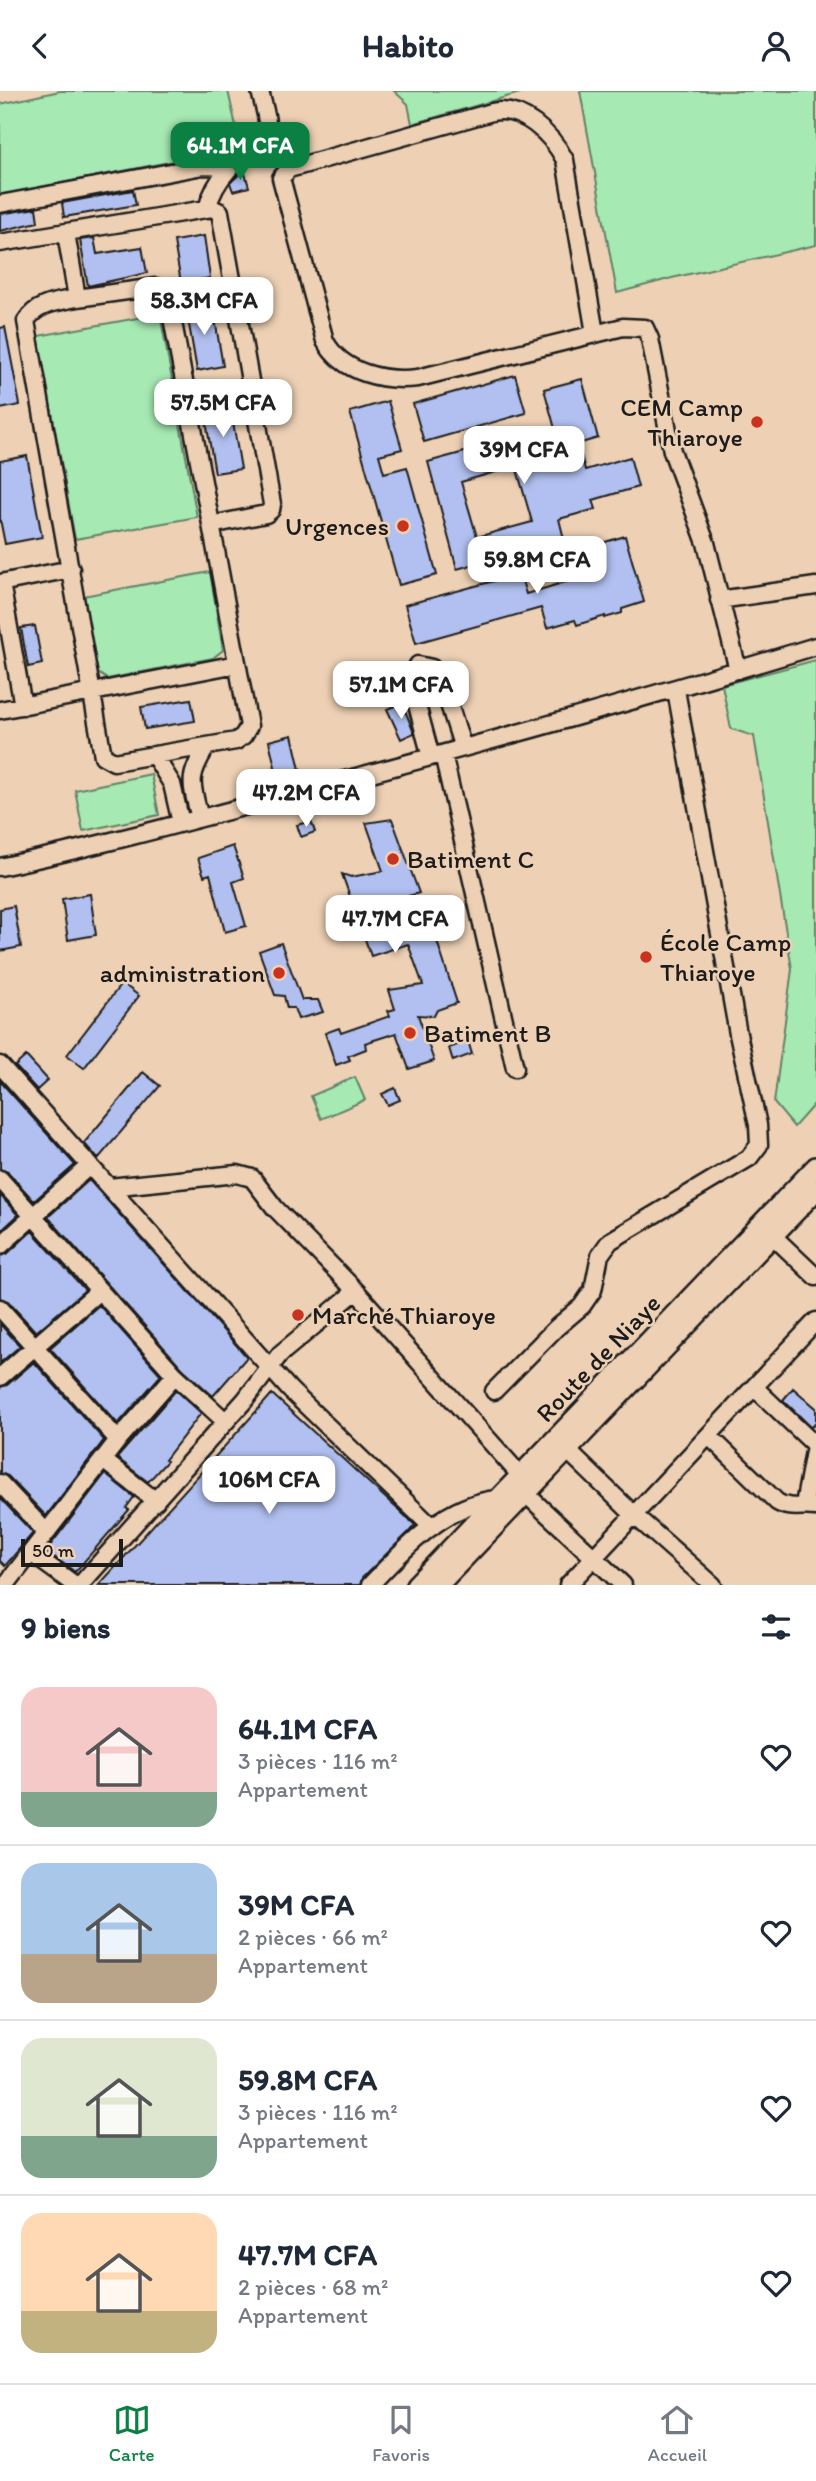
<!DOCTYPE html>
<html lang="fr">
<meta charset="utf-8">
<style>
:root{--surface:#fff;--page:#f2f2f3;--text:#1f2937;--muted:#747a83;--line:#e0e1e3;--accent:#0b8043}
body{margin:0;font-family:Itim,sans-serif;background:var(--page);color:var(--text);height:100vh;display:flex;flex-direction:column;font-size:26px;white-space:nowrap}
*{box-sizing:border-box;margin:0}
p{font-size:23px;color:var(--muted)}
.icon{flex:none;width:38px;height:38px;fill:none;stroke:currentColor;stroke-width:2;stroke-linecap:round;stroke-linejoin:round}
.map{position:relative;height:1494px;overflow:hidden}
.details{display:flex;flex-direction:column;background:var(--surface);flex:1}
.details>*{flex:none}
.scale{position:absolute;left:21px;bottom:18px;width:102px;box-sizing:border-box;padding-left:7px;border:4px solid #1c1c1c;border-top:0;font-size:19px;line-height:24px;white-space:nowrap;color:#1c1c1c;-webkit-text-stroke:5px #eed1b5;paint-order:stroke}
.price{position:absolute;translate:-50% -60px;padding:0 16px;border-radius:14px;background:#fff;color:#222;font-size:23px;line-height:46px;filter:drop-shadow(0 2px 4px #0008)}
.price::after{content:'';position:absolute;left:50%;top:42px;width:21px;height:16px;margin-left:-10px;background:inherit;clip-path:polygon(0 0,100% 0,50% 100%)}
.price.active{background:var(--accent);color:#fff}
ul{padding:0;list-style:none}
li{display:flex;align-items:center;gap:21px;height:175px;padding:0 21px}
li+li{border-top:2px solid var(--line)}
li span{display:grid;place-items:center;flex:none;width:196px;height:140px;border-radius:21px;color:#555}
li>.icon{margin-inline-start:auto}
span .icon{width:84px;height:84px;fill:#fffc;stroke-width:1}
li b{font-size:30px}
h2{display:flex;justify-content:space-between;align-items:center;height:84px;padding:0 21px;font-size:30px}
header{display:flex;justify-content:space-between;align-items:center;height:91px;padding:0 21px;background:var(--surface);font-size:32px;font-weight:800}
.dock{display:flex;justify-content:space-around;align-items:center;height:98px;border-top:2px solid var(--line);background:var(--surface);font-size:19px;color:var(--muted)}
.dock a{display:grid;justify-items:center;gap:4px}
.dock .active{color:var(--accent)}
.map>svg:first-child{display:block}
</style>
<header><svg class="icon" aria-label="back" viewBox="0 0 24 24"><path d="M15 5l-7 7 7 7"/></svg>Habito<svg class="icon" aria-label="person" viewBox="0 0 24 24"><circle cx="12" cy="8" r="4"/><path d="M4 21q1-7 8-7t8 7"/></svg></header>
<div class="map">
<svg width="816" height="1494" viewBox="0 0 816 1494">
<rect width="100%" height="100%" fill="#eed1b5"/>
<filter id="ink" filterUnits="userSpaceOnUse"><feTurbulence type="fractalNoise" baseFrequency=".0143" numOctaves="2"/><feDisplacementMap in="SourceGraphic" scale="14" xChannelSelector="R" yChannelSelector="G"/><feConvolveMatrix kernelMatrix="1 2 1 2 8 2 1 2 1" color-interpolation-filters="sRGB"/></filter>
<g filter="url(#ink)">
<path fill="#a6e9b3" stroke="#618268" stroke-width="2" d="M60 0H228L241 57 0 104V13Z
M394 0H527L412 33 408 13Z
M580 0H816V154L672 187 617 202Z
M160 223 197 426 75 448 38 245Z
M210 481 223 559 213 567 107 588 98 582 83 505Z
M816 569V1011L794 1036 774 1012 792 878 754 645 731 638 722 594Z
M151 683 159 724 83 740 75 699Z
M355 986 365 1009 321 1028 311 1005Z"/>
<path fill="#b1c0f0" stroke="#1c1c1c" stroke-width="2" fill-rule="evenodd" d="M244 79 249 96 233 100 230 92Z
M133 99 136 114 64 126 62 112Z
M36 117 38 131 0 140V123Z
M204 145 210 187 181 192 174 150Z
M94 147 97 163 142 156 147 182 88 195 80 149Z
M212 211 223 275 197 280 186 216Z
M5 236 20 314 0 318V237Z
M515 284 526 322 424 351 413 313Z
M582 288 598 347 578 353 585 379 630 366 638 396 593 409 596 418 559 428 564 448 457 478 428 371 534 342 545 379 565 374 544 298ZM516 375 532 431 477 446 461 391Z
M388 310 402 358 379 364 384 382 407 376 437 484 399 494 350 321Z
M230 314 241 378 215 382 204 319Z
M27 365 42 446 5 453 0 428V370Z
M625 445 644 511 622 518V522L605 527V525L577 534 575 529 547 537 541 517 416 552 405 514 520 483 526 503 582 486 575 460Z
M35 535 42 573 28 576 21 537Z
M191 608 195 630 145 638 141 616Z
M402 612 414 642 401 648 387 618Z
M292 644 302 687 279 693 269 650Z
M392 728 419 802 398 808 396 814 380 813 391 842 402 839 436 847 457 912 437 919 434 925 418 924 434 970 409 978 396 942 365 952 366 958 348 965 350 969 336 974 325 942 339 937 341 942 390 925 388 920 395 918 389 899 423 894 408 853 371 865 342 783 351 786 383 780 366 732Z
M311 730 315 741 301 746 297 734Z
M233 755 244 787 233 791 246 835 225 841 210 783 204 785 198 767Z
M90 803 96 844 68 849 62 808Z
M433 808 438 822 422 828 416 814Z
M14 815 21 856 0 860V818Z
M281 852 302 909H318L323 921 298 928 294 917H287L284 905 275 904 259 860Z
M122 892 139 905 84 977 67 964Z
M468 950 472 963 453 970 449 957Z
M26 965 48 989 37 999 15 975Z
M143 981 160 995 98 1068 84 1052Z
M0 990 75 1074 34 1110 8 1081 0 1078Z
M395 997 400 1009 388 1014 382 1003Z
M89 1089 247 1266 213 1305 182 1277 48 1126Z
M0 1104 18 1124 0 1141Z
M32 1140 85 1199 36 1241 8 1210 0 1207V1165L7 1163Z
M99 1214 161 1284 118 1333 50 1257Z
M0 1233 20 1255 0 1272Z
M34 1271 104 1349 46 1425 8 1385 0 1382V1296L7 1294Z
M793 1297 816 1317V1331L811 1336 783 1309Z
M176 1299 201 1322 165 1369 167 1370 148 1391 117 1367Z
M272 1303 415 1434 409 1441 362 1487 360 1494H99Z
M105 1383 134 1406 126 1417 129 1419 75 1481 46 1460Z
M0 1407 33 1442 5 1475 0 1470Z"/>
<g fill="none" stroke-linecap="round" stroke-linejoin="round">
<defs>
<path id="minor" d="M0 113 203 75 230 76
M207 118C211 102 217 91 228 79 240 64 265 55 267 33 267 23 262 10 260 0
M66 142 77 207 156 196 168 205 249 635 243 645 236 650 114 671 103 665 26 230C37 212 58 211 77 207
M0 152 212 117 220 121 272 413 271 419 266 423 211 434
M595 242 565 69C552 44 522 14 492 21L289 78 281 87 325 250C342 282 384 291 418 287L623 236 645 237 650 248 672 360 706 452 738 579
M0 492 71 478
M1 492 23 615
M719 509 816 495
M0 619 237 573
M443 663 515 977
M154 664 172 693 181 732
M431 666 413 599V584L418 574 432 577 442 591 463 657
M200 727C191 692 187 687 207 655
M0 776C103 754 205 726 307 699 478 654 647 607 816 555
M0 974 290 1299 432 1436
M0 1088 175 1284 225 1330
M109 1096 237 1083 252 1087 275 1117 356 1200 528 1393
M773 1145 816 1186
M0 1155 90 1074
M0 1217 118 1349
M0 1286 99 1200
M754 1296 816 1355
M494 1300 556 1237 582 1215 593 1199 600 1164 610 1150 749 1067 759 1054 758 1034 738 943 676 599
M709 1345 777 1411C790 1419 801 1414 816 1416
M567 1359 634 1424 713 1494
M103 1369 156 1410
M0 1392 47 1442
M526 1403 623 1494
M804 1414 815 1355
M31 1462 75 1494
M8 1491 118 1349 175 1284
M80 1494 245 1309 280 1263 356 1200
M370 1494C404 1458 446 1412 498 1408
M568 1494 816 1230"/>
<path id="major" d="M416 1494 816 1076
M438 1494 816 1099"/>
</defs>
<use href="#minor" stroke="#1c1c1c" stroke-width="21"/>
<use href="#major" stroke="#1c1c1c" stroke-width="24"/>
<use href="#minor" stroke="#eed1b5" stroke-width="16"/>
<use href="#major" stroke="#eed1b5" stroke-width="19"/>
</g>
</g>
<g fill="#c8321e" stroke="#eed1b5" stroke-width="2.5">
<circle cx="757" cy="331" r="7"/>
<circle cx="403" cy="435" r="7"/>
<circle cx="393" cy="768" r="7"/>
<circle cx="646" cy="866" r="7"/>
<circle cx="279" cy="882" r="7"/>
<circle cx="410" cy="942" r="7"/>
<circle cx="298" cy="1224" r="7"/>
</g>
<g text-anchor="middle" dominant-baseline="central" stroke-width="5" stroke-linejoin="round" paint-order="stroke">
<g font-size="26" fill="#1c1c1c" stroke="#eed1b5" text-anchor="start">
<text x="743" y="316" text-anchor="end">CEM Camp<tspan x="743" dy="30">Thiaroye</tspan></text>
<text x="389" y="435" text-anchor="end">Urgences</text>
<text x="407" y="768">Batiment C</text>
<text x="660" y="851">École Camp<tspan x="660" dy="30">Thiaroye</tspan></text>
<text x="265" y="882" text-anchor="end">administration</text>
<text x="424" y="942">Batiment B</text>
<text x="312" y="1224">Marché Thiaroye</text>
</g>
<g font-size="26" fill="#1c1c1c" stroke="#eed1b5">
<text transform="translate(598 1267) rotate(-46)">Route de Niaye</text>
</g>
</g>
</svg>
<div class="scale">50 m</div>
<b class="price active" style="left:240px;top:91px">64.1M CFA</b>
<b class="price" style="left:204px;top:246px">58.3M CFA</b>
<b class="price" style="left:223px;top:348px">57.5M CFA</b>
<b class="price" style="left:524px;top:395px">39M CFA</b>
<b class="price" style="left:537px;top:505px">59.8M CFA</b>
<b class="price" style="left:401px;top:630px">57.1M CFA</b>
<b class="price" style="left:306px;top:738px">47.2M CFA</b>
<b class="price" style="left:395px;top:864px">47.7M CFA</b>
<b class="price" style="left:269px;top:1425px">106M CFA</b>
</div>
<section class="details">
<h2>9 biens<svg class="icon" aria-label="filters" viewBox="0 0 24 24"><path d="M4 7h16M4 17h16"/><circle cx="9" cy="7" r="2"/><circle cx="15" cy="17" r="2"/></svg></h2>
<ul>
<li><span style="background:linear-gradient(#f6c9c9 75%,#7fa58c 0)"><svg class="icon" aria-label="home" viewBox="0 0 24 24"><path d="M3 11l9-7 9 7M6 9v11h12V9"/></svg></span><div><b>64.1M CFA</b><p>3 pièces · 116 m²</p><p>Appartement</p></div><svg class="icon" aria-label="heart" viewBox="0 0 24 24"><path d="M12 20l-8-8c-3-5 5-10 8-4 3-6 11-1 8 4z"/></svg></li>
<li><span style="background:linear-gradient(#a9c7e8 65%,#b9a48a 0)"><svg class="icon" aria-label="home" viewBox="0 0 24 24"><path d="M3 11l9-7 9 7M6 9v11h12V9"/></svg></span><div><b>39M CFA</b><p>2 pièces · 66 m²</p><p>Appartement</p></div><svg class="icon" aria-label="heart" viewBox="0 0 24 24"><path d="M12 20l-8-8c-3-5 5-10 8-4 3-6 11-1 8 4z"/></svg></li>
<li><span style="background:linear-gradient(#dfe7d0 70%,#7fa58c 0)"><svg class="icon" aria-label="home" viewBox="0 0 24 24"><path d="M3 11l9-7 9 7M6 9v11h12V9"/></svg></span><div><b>59.8M CFA</b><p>3 pièces · 116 m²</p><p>Appartement</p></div><svg class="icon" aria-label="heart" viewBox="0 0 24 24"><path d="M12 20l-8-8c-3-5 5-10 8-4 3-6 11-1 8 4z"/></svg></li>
<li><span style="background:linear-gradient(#ffd9b3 70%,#c2b280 0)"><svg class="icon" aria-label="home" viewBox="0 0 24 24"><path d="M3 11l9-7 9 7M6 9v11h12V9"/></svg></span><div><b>47.7M CFA</b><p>2 pièces · 68 m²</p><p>Appartement</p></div><svg class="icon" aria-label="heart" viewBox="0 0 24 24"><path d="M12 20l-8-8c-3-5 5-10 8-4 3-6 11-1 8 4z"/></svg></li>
</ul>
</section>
<nav class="dock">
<a class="active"><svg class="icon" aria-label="map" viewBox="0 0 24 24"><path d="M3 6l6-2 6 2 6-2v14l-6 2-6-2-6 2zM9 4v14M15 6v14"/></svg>Carte</a>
<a><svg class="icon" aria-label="saved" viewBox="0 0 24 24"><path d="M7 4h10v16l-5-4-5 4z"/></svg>Favoris</a>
<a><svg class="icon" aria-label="home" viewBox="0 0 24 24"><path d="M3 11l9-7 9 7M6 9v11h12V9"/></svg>Accueil</a>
</nav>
